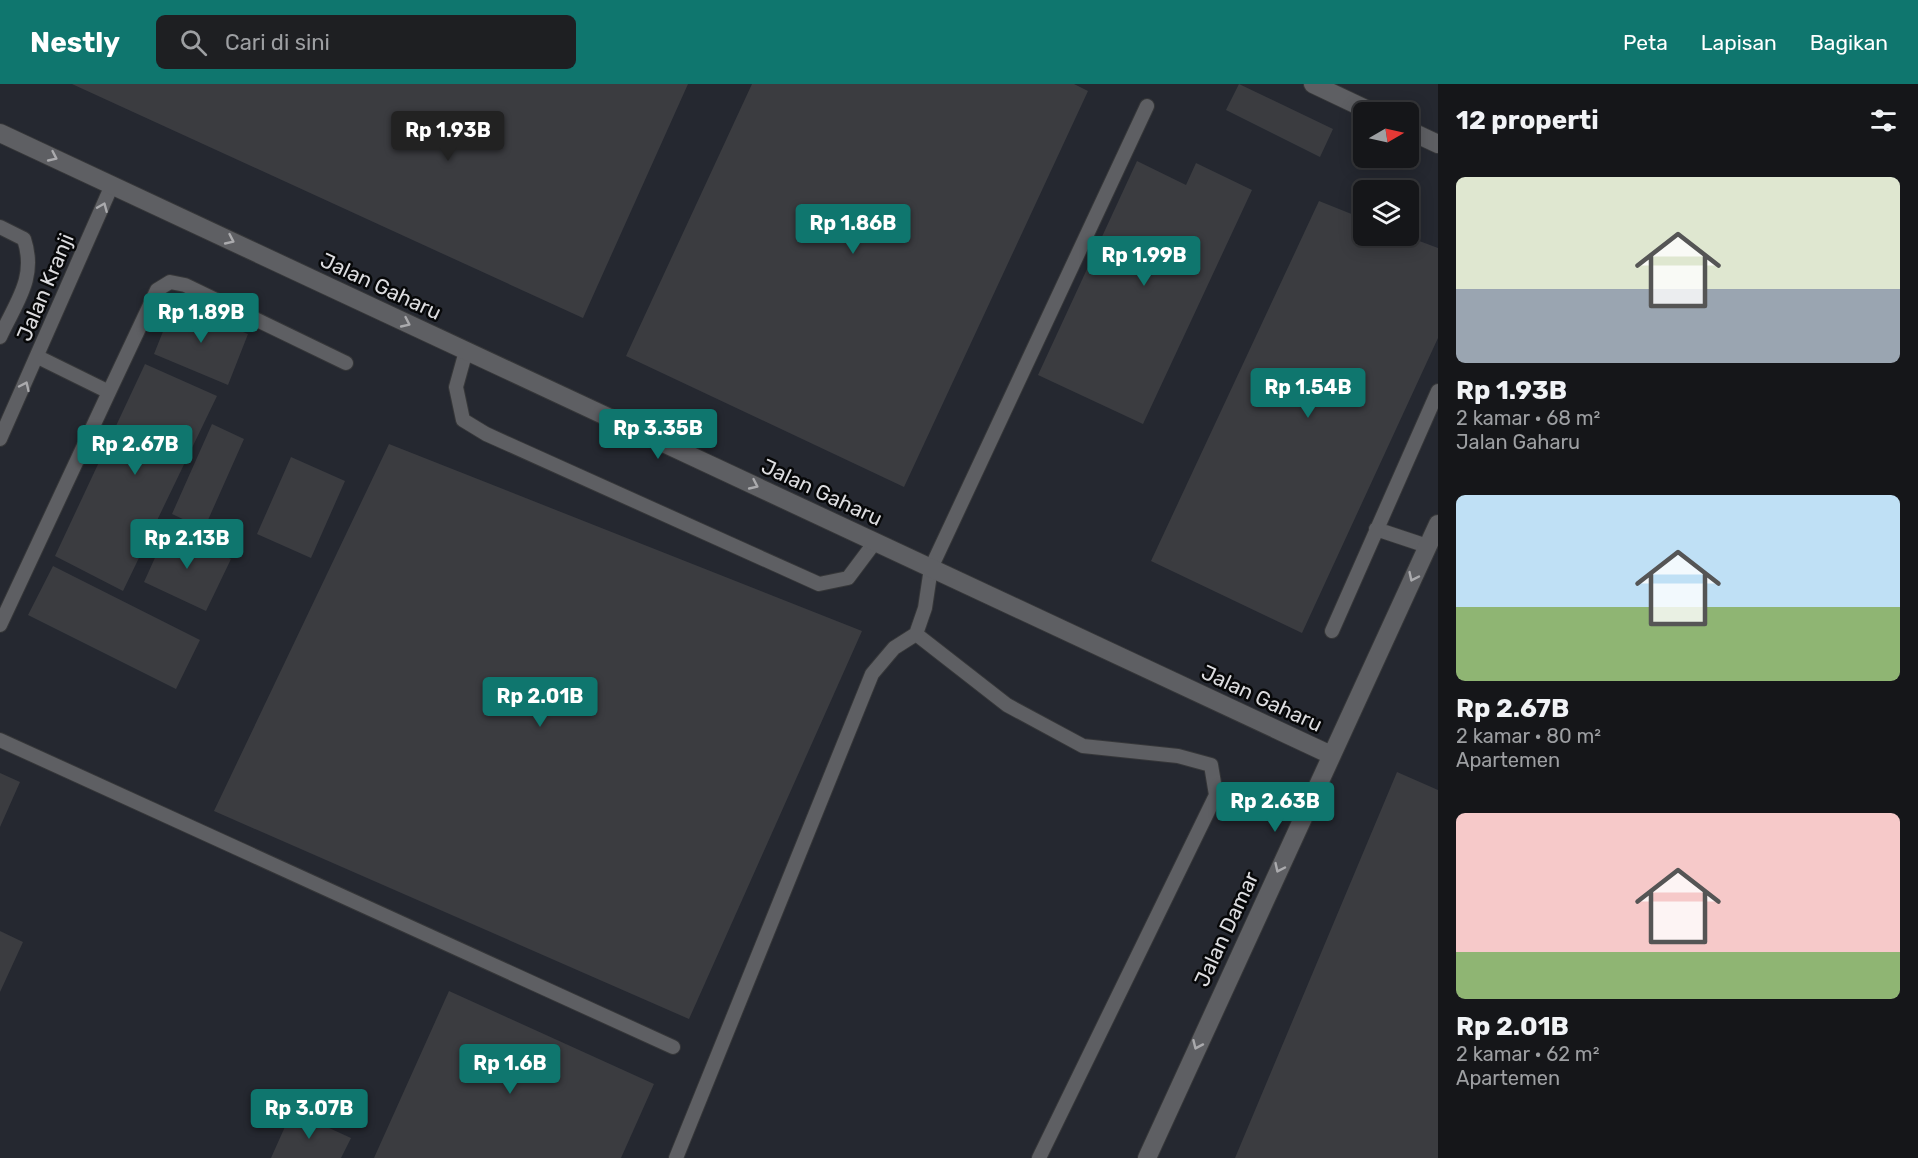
<!DOCTYPE html>
<html lang="id">
<meta charset="utf-8">
<style>
:root{--surface:#151619;--page:#1e1f22;--text:#f1f3f6;--muted:#9d9fa2;--line:#343538;--accent:#0f766e}
body{margin:0;font-family:Rubik,sans-serif;background:var(--page);color:var(--text);height:100vh;display:flex;flex-direction:column;font-size:22px;white-space:nowrap}
*{box-sizing:border-box;margin:0}
p{font-size:20px;color:var(--muted)}
.icon{flex:none;width:33px;height:33px;fill:none;stroke:currentColor;stroke-width:2;stroke-linecap:round;stroke-linejoin:round}
.map{position:relative;flex:1;overflow:hidden}
.sheet{display:flex;flex-direction:column;background:var(--surface);width:480px}
.sheet>*{flex:none}
.needle{width:39px;rotate:81deg}
.buttons{position:absolute;left:1353px;top:18px;display:grid;gap:12px}
.buttons a{display:grid;place-items:center;width:66px;height:66px;border-radius:9px;background:var(--surface);box-shadow:0 3px 15px #0003,0 0 0 2px var(--line);font-size:30px}
.price{position:absolute;translate:-50% -51px;padding:0 14px;border-radius:6px;background:var(--accent);color:#fff;font-size:20px;line-height:39px;filter:drop-shadow(0 2px 3px #0008)}
.price::after{content:'';position:absolute;left:50%;top:36px;width:18px;height:14px;margin-left:-9px;background:inherit;clip-path:polygon(0 0,100% 0,50% 100%)}
.price.active{background:#222;color:#fff}
ul{padding:0;list-style:none}
li{display:grid;align-content:center;gap:12px;height:318px;padding:0 18px}
li span{display:grid;place-items:center;height:186px;border-radius:9px;color:#555}
li>.icon{margin-inline-start:auto}
span .icon{width:108px;height:108px;fill:#fffc;stroke-width:1}
li b{font-size:26px}
h2{display:flex;justify-content:space-between;align-items:center;height:72px;padding:0 18px;font-size:26px}
header{display:flex;align-items:center;gap:36px;box-sizing:border-box;height:84px;padding:0 30px;background:var(--accent);color:#fff}
header strong{font-size:28px}
nav{display:flex;gap:33px;margin-inline-start:auto;font-size:21px}
.search{width:420px;height:54px;background:var(--page);display:flex;align-items:center;gap:15px;box-sizing:border-box;padding:0 21px;border-radius:9px;color:var(--muted);font-size:22px}
main{display:flex;flex:1;min-height:0}
.map>svg:first-child{display:block}
</style>
<header>
<strong>Nestly</strong>
<div class="search"><svg class="icon" aria-label="search" viewBox="0 0 24 24"><circle cx="10" cy="10" r="6"/><path d="M15 15l6 6"/></svg>Cari di sini</div>
<nav><a>Peta</a><a>Lapisan</a><a>Bagikan</a></nav>
</header>
<main>
<div class="map">
<svg width="1438" height="1074" viewBox="0 0 1438 1074">
<rect width="100%" height="100%" fill="#1c1d21"/>
<path fill="#252830" fill-rule="evenodd" d="M0 0H1438V1074H0ZM1364 28H1408V74H1364ZM1364 106H1408V152H1364Z"/>
<path fill="#3b3c40" d="M72 0H688L583 234Z
M752 0H1074L1088 7 904 403 626 272Z
M1239 0 1333 45 1320 73 1226 26Z
M1137 77 1186 101 1196 79 1252 106 1143 340 1038 291Z
M1319 117 1364 135V152H1406L1438 164V254L1302 549 1151 477Z
M174 220 248 250 228 301 154 270Z
M145 280 217 312 123 507 55 472Z
M212 340 244 355 204 445 172 430Z
M389 360 862 547 689 935 214 727Z
M291 373 345 397 311 474 257 450Z
M168 445 231 475 206 527 144 498Z
M53 482 200 556 176 605 28 531Z
M1397 688 1438 706V1074H1235Z
M0 689 20 698 0 743Z
M0 847 23 858 0 908Z
M449 907 654 1000 621 1074H374Z
M292 1027 351 1054 341 1074H271Z"/>
<g fill="none" stroke-linecap="round" stroke-linejoin="round">
<defs>
<path id="service" d="M0 143 24 155C37 194 16 218 0 253
M466 267 456 303 463 336 486 350 819 500 848 494 875 458
M38 273 109 308 157 206 170 198 185 201 346 279
M0 355 112 101
M1376 445 1427 462
M0 541 109 308
M1332 547 1438 307
M0 656 673 963
M676 1074 872 590 894 564 916 550
M1039 1074 1216 711 1211 681 1178 672 1083 662 1007 621 916 550 925 524 931 484 1147 22"/>
<path id="minor" d="M1313 0 1372 28
M1408 46 1438 60
M0 49 1331 671
M1147 1074 1438 440"/>
</defs>
<use href="#service" stroke="#363739" stroke-width="16"/>
<use href="#minor" stroke="#363739" stroke-width="20"/>
<use href="#service" stroke="#5e5f63" stroke-width="14"/>
<use href="#minor" stroke="#5e5f63" stroke-width="18"/>
</g>
<defs><path id="oneway-chevron" d="M-2-3.5L2.5 0L-2 3.5" fill="none" stroke-width="1.6" stroke-linecap="round" stroke-linejoin="round" transform="scale(1.5)"/></defs>
<g stroke="#aaaaad">
<use href="#oneway-chevron" transform="translate(53 73) rotate(25)"/>
<use href="#oneway-chevron" transform="translate(103 123) rotate(-67)"/>
<use href="#oneway-chevron" transform="translate(230 156) rotate(25)"/>
<use href="#oneway-chevron" transform="translate(406 239) rotate(25)"/>
<use href="#oneway-chevron" transform="translate(25 302) rotate(-65)"/>
<use href="#oneway-chevron" transform="translate(754 401) rotate(25)"/>
<use href="#oneway-chevron" transform="translate(1413 493) rotate(115)"/>
<use href="#oneway-chevron" transform="translate(1279 784) rotate(115)"/>
<use href="#oneway-chevron" transform="translate(1197 961) rotate(114)"/>
</g>
<g text-anchor="middle" dominant-baseline="central" stroke-width="5" stroke-linejoin="round" paint-order="stroke">
<g font-size="21" fill="#dcdcdf" stroke="#070809">
<text transform="translate(381 202) rotate(25)">Jalan Gaharu</text>
<text transform="translate(45 203) rotate(-67)">Jalan Kranji</text>
<text transform="translate(822 408) rotate(25)">Jalan Gaharu</text>
<text transform="translate(1262 614) rotate(25)">Jalan Gaharu</text>
<text transform="translate(1226 845) rotate(-65)">Jalan Damar</text>
</g>
</g>
</svg>
<div class="buttons">
<a><svg class="needle" viewBox="-14 -14 28 28"><path d="M0-13l5 13h-10z" fill="#e53935"/><path d="M0 13l5-13h-10z" fill="#9d9fa2"/></svg></a>
<a><svg class="icon" aria-label="layers" viewBox="0 0 24 24"><path d="M12 4l9 5-9 5-9-5zM3 14l9 5 9-5"/></svg></a>
</div>
<b class="price active" style="left:448px;top:78px">Rp 1.93B</b>
<b class="price" style="left:853px;top:171px">Rp 1.86B</b>
<b class="price" style="left:1144px;top:203px">Rp 1.99B</b>
<b class="price" style="left:201px;top:260px">Rp 1.89B</b>
<b class="price" style="left:1308px;top:335px">Rp 1.54B</b>
<b class="price" style="left:658px;top:376px">Rp 3.35B</b>
<b class="price" style="left:135px;top:392px">Rp 2.67B</b>
<b class="price" style="left:187px;top:486px">Rp 2.13B</b>
<b class="price" style="left:540px;top:644px">Rp 2.01B</b>
<b class="price" style="left:1275px;top:749px">Rp 2.63B</b>
<b class="price" style="left:510px;top:1011px">Rp 1.6B</b>
<b class="price" style="left:309px;top:1056px">Rp 3.07B</b>
</div>
<section class="sheet">
<h2>12 properti<svg class="icon" aria-label="filters" viewBox="0 0 24 24"><path d="M4 7h16M4 17h16"/><circle cx="9" cy="7" r="2"/><circle cx="15" cy="17" r="2"/></svg></h2>
<ul>
<li><span style="background:linear-gradient(#dfe7d0 60%,#9aa5b1 0)"><svg class="icon" aria-label="home" viewBox="0 0 24 24"><path d="M3 11l9-7 9 7M6 9v11h12V9"/></svg></span><div><b>Rp 1.93B</b><p>2 kamar · 68 m²</p><p>Jalan Gaharu</p></div></li>
<li><span style="background:linear-gradient(#bfe0f5 60%,#8fb573 0)"><svg class="icon" aria-label="home" viewBox="0 0 24 24"><path d="M3 11l9-7 9 7M6 9v11h12V9"/></svg></span><div><b>Rp 2.67B</b><p>2 kamar · 80 m²</p><p>Apartemen</p></div></li>
<li><span style="background:linear-gradient(#f6c9c9 75%,#8fb573 0)"><svg class="icon" aria-label="home" viewBox="0 0 24 24"><path d="M3 11l9-7 9 7M6 9v11h12V9"/></svg></span><div><b>Rp 2.01B</b><p>2 kamar · 62 m²</p><p>Apartemen</p></div></li>
</ul>
</section>
</main>
